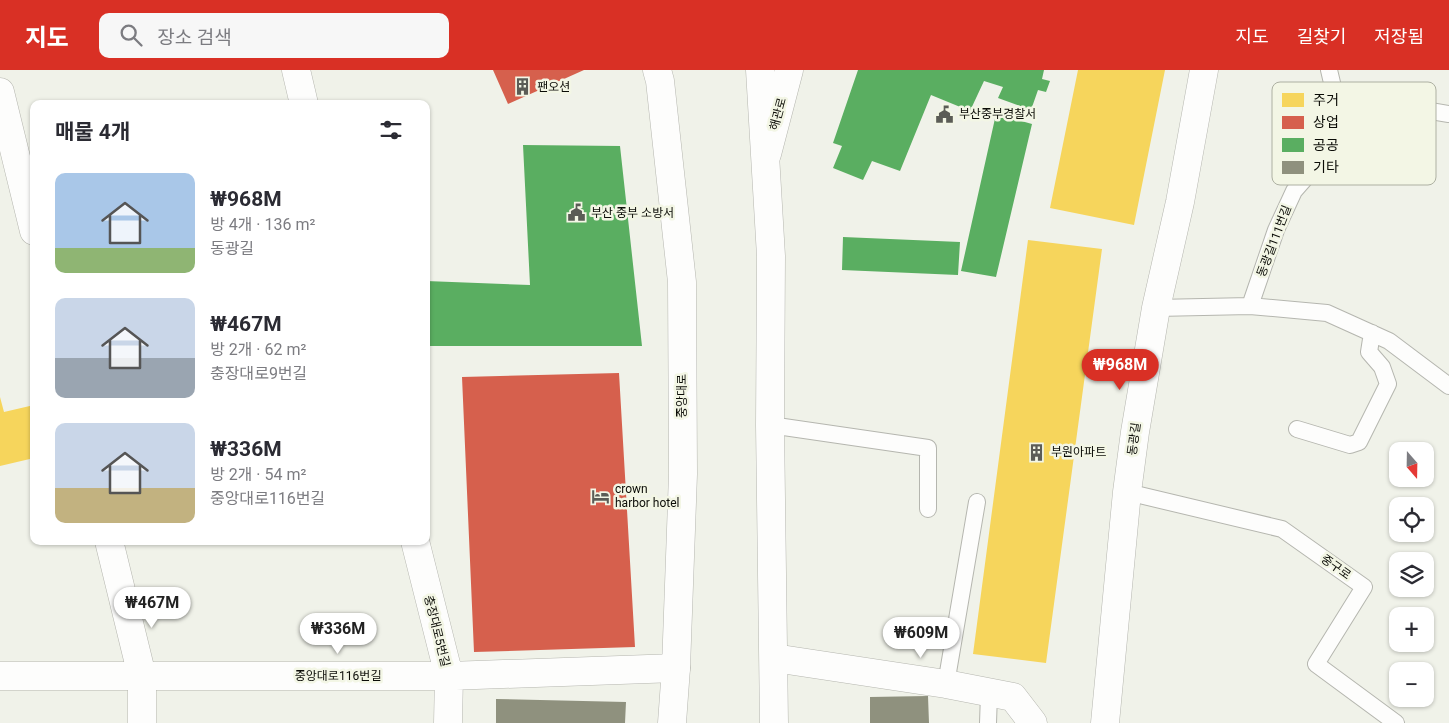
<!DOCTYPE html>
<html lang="ko">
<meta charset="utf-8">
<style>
:root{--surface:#fff;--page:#f7f7f7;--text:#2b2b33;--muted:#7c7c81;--accent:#d93025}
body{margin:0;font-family:Roboto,"Noto Sans KR",sans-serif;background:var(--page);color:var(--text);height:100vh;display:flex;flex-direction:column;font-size:19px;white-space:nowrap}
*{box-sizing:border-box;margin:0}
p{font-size:16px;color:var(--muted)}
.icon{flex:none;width:28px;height:28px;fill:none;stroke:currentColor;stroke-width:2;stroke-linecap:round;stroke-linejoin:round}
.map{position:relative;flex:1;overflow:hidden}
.details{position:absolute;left:30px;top:30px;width:400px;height:445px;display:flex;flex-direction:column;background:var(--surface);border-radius:10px;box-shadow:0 1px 4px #0004}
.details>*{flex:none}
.needle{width:32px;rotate:160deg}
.fabs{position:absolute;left:1389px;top:372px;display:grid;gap:10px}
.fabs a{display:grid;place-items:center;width:45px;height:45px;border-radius:10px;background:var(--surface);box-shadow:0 1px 4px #0004;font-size:25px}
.price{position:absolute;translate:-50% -42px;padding:0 11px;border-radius:18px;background:#fff;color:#222;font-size:16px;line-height:32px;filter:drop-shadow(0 1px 2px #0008)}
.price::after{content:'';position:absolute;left:50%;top:30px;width:15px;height:11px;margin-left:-8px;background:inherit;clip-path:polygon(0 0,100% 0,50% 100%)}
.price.active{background:var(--accent);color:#fff}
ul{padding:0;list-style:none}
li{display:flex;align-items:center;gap:15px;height:125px;padding:0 25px}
li span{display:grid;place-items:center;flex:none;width:140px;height:100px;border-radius:10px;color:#555}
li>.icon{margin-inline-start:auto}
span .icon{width:60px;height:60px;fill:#fffc;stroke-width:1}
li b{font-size:21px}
h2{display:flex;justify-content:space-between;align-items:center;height:60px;padding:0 25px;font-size:21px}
header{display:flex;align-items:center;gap:30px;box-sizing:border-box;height:70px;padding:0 25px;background:var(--accent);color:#fff}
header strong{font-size:24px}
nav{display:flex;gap:28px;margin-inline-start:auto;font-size:18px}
.search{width:350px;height:45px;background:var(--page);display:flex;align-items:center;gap:12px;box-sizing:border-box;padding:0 18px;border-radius:10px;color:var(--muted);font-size:19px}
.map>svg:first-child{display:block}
</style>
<header>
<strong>지도</strong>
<div class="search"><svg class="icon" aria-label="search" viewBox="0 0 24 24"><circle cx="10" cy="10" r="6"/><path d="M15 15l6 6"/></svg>장소 검색</div>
<nav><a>지도</a><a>길찾기</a><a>저장됨</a></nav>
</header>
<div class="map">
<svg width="1449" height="653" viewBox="0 0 1449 653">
<rect width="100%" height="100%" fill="#f0f2e9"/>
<path fill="#f6d55c" d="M1078 0H1165L1134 155 1050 138Z
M1028 170 1102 179 1046 593 973 584Z
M0 327 4 342 34 335V388L0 396Z"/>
<path fill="#d6604d" d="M493 0H584L508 34Z
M619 303 635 577 474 582 462 307Z"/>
<path fill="#5aae61" d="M858 0H1044L1042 9 1050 11 1046 22 1038 20 1031 40 998 28 1003 17 984 11 970 41 931 25 900 101 872 91 863 110 833 98 842 76 833 73Z
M996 44 1032 54 996 207 961 201Z
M523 75 620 76 642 276H426V211L530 215Z
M843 167 960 172 958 205 842 200Z"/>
<path fill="#8f917e" d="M928 626 929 653H870V627Z
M496 629 626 632 625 653H496Z"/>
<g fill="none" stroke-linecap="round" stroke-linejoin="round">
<defs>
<path id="service" d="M1338 36H1401L1449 44
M1250 236 1276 160 1294 121 1344 64 1329 0
M1156 238 1250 236 1327 243 1389 271 1449 316
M770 355 928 378V439
M1297 359 1350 375 1359 372 1388 314 1382 297 1369 282 1372 263
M1127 422 1282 459 1364 517 1316 594 1396 653
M946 614 977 432
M988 653 989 624"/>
<path id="minor" d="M296 0 304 34
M0 22 34 161
M109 471 142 606V653
M415 471 449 606 448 653
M774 588 946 614 1013 627 1033 653
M0 606H449L676 598
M1105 653 1127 422 1135 362 1156 238 1180 132 1204 0"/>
<path id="secondary" d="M767 84 789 0"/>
<path id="primary" d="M657 0 660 11 682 212 683 404 676 598 672 653
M760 0 771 186 770 355 774 653"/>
</defs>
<use href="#service" stroke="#b5b6af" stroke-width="18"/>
<use href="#minor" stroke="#b5b6af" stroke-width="29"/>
<use href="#secondary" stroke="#b5b6af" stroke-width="29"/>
<use href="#primary" stroke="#b5b6af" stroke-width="29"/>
<use href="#service" stroke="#fdfdfc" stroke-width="16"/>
<use href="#minor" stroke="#fdfdfc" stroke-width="28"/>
<use href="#secondary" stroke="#fdfdfc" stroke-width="28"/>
<use href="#primary" stroke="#fdfdfc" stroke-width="28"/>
</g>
<defs>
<symbol id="building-bare" viewBox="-9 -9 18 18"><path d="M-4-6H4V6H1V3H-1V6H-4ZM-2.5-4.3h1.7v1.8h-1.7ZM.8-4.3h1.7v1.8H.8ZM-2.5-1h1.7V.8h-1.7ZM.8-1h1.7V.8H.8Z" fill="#5b5c56" stroke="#f3f6e5" stroke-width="2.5" paint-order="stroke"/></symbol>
<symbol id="civic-bare" viewBox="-9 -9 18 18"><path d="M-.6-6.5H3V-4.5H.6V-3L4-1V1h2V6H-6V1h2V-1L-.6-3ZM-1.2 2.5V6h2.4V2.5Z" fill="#5b5c56" stroke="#f3f6e5" stroke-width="2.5" paint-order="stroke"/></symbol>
<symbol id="hotel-bare" viewBox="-9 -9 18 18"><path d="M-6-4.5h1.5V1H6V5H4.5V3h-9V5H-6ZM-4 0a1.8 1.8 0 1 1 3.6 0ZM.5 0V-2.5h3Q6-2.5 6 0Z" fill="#5b5c56" stroke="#f3f6e5" stroke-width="2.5" paint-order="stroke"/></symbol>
</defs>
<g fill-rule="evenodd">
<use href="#building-bare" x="510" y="4" width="25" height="25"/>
<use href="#civic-bare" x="932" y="32" width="25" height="25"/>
<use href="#civic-bare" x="564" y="130" width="25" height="25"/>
<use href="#building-bare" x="1024" y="370" width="25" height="25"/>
<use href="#hotel-bare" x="588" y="414" width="25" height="25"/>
</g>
<g text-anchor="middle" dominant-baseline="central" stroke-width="5" stroke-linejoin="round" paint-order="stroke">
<g font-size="12" fill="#0b0c07" stroke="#f3f6e5" text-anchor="start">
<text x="537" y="17">팬오션</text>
<text x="959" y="44">부산중부경찰서</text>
<text x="591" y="143">부산 중부 소방서</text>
<text x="1051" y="382">부원아파트</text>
<text x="615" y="419">crown<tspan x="615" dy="14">harbor hotel</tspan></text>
</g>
<g font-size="12" fill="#0b0c07" stroke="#f3f6e5">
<text transform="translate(778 44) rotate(-75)">해관로</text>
<text transform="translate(1274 171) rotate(-69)">동광길111번길</text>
<text transform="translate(682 326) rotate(-90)">중앙대로</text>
<text transform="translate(1134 369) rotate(-82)">동광길</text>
<text transform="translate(1336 497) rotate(35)">중구로</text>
<text transform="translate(437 561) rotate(76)">충장대로5번길</text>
<text x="338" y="606">중앙대로116번길</text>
</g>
</g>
<rect x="1272" y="12" width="164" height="103" rx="8" fill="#f3f6e5" stroke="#adb0a2" stroke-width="1"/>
<rect x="1282" y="23" width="22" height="14" fill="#f6d55c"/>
<rect x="1282" y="46" width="22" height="13" fill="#d6604d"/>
<rect x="1282" y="68" width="22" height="14" fill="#5aae61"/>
<rect x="1282" y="91" width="22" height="13" fill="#8f917e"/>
<g font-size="14" fill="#0b0c07">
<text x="1313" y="35">주거</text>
<text x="1313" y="57">상업</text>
<text x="1313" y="80">공공</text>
<text x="1313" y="102">기타</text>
</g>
</svg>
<div class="fabs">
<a><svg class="needle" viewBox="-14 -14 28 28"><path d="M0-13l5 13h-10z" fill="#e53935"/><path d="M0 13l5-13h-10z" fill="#7c7c81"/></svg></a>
<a><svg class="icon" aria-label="locate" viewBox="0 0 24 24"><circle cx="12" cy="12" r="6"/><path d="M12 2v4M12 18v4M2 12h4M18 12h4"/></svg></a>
<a><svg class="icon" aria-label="layers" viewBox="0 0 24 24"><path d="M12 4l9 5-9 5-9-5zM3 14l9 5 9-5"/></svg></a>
<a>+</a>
<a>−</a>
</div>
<b class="price active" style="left:1120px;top:321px">₩968M</b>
<b class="price" style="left:152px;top:559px">₩467M</b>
<b class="price" style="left:338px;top:585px">₩336M</b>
<b class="price" style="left:921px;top:589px">₩609M</b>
<section class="details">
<h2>매물 4개<svg class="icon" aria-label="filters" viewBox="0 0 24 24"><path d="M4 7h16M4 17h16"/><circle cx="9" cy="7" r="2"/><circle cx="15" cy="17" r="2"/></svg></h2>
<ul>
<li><span style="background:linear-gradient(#a9c7e8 75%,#8fb573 0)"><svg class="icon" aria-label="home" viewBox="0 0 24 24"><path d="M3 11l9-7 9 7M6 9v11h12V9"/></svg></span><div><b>₩968M</b><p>방 4개 · 136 m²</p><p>동광길</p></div></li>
<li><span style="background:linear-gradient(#c9d6e8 60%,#9aa5b1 0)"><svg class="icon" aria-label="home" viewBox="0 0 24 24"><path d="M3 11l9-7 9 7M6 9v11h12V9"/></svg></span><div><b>₩467M</b><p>방 2개 · 62 m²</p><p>충장대로9번길</p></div></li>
<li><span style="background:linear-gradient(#c9d6e8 65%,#c2b280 0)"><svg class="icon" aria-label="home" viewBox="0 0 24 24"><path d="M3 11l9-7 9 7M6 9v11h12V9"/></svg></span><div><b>₩336M</b><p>방 2개 · 54 m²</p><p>중앙대로116번길</p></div></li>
</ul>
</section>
</div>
